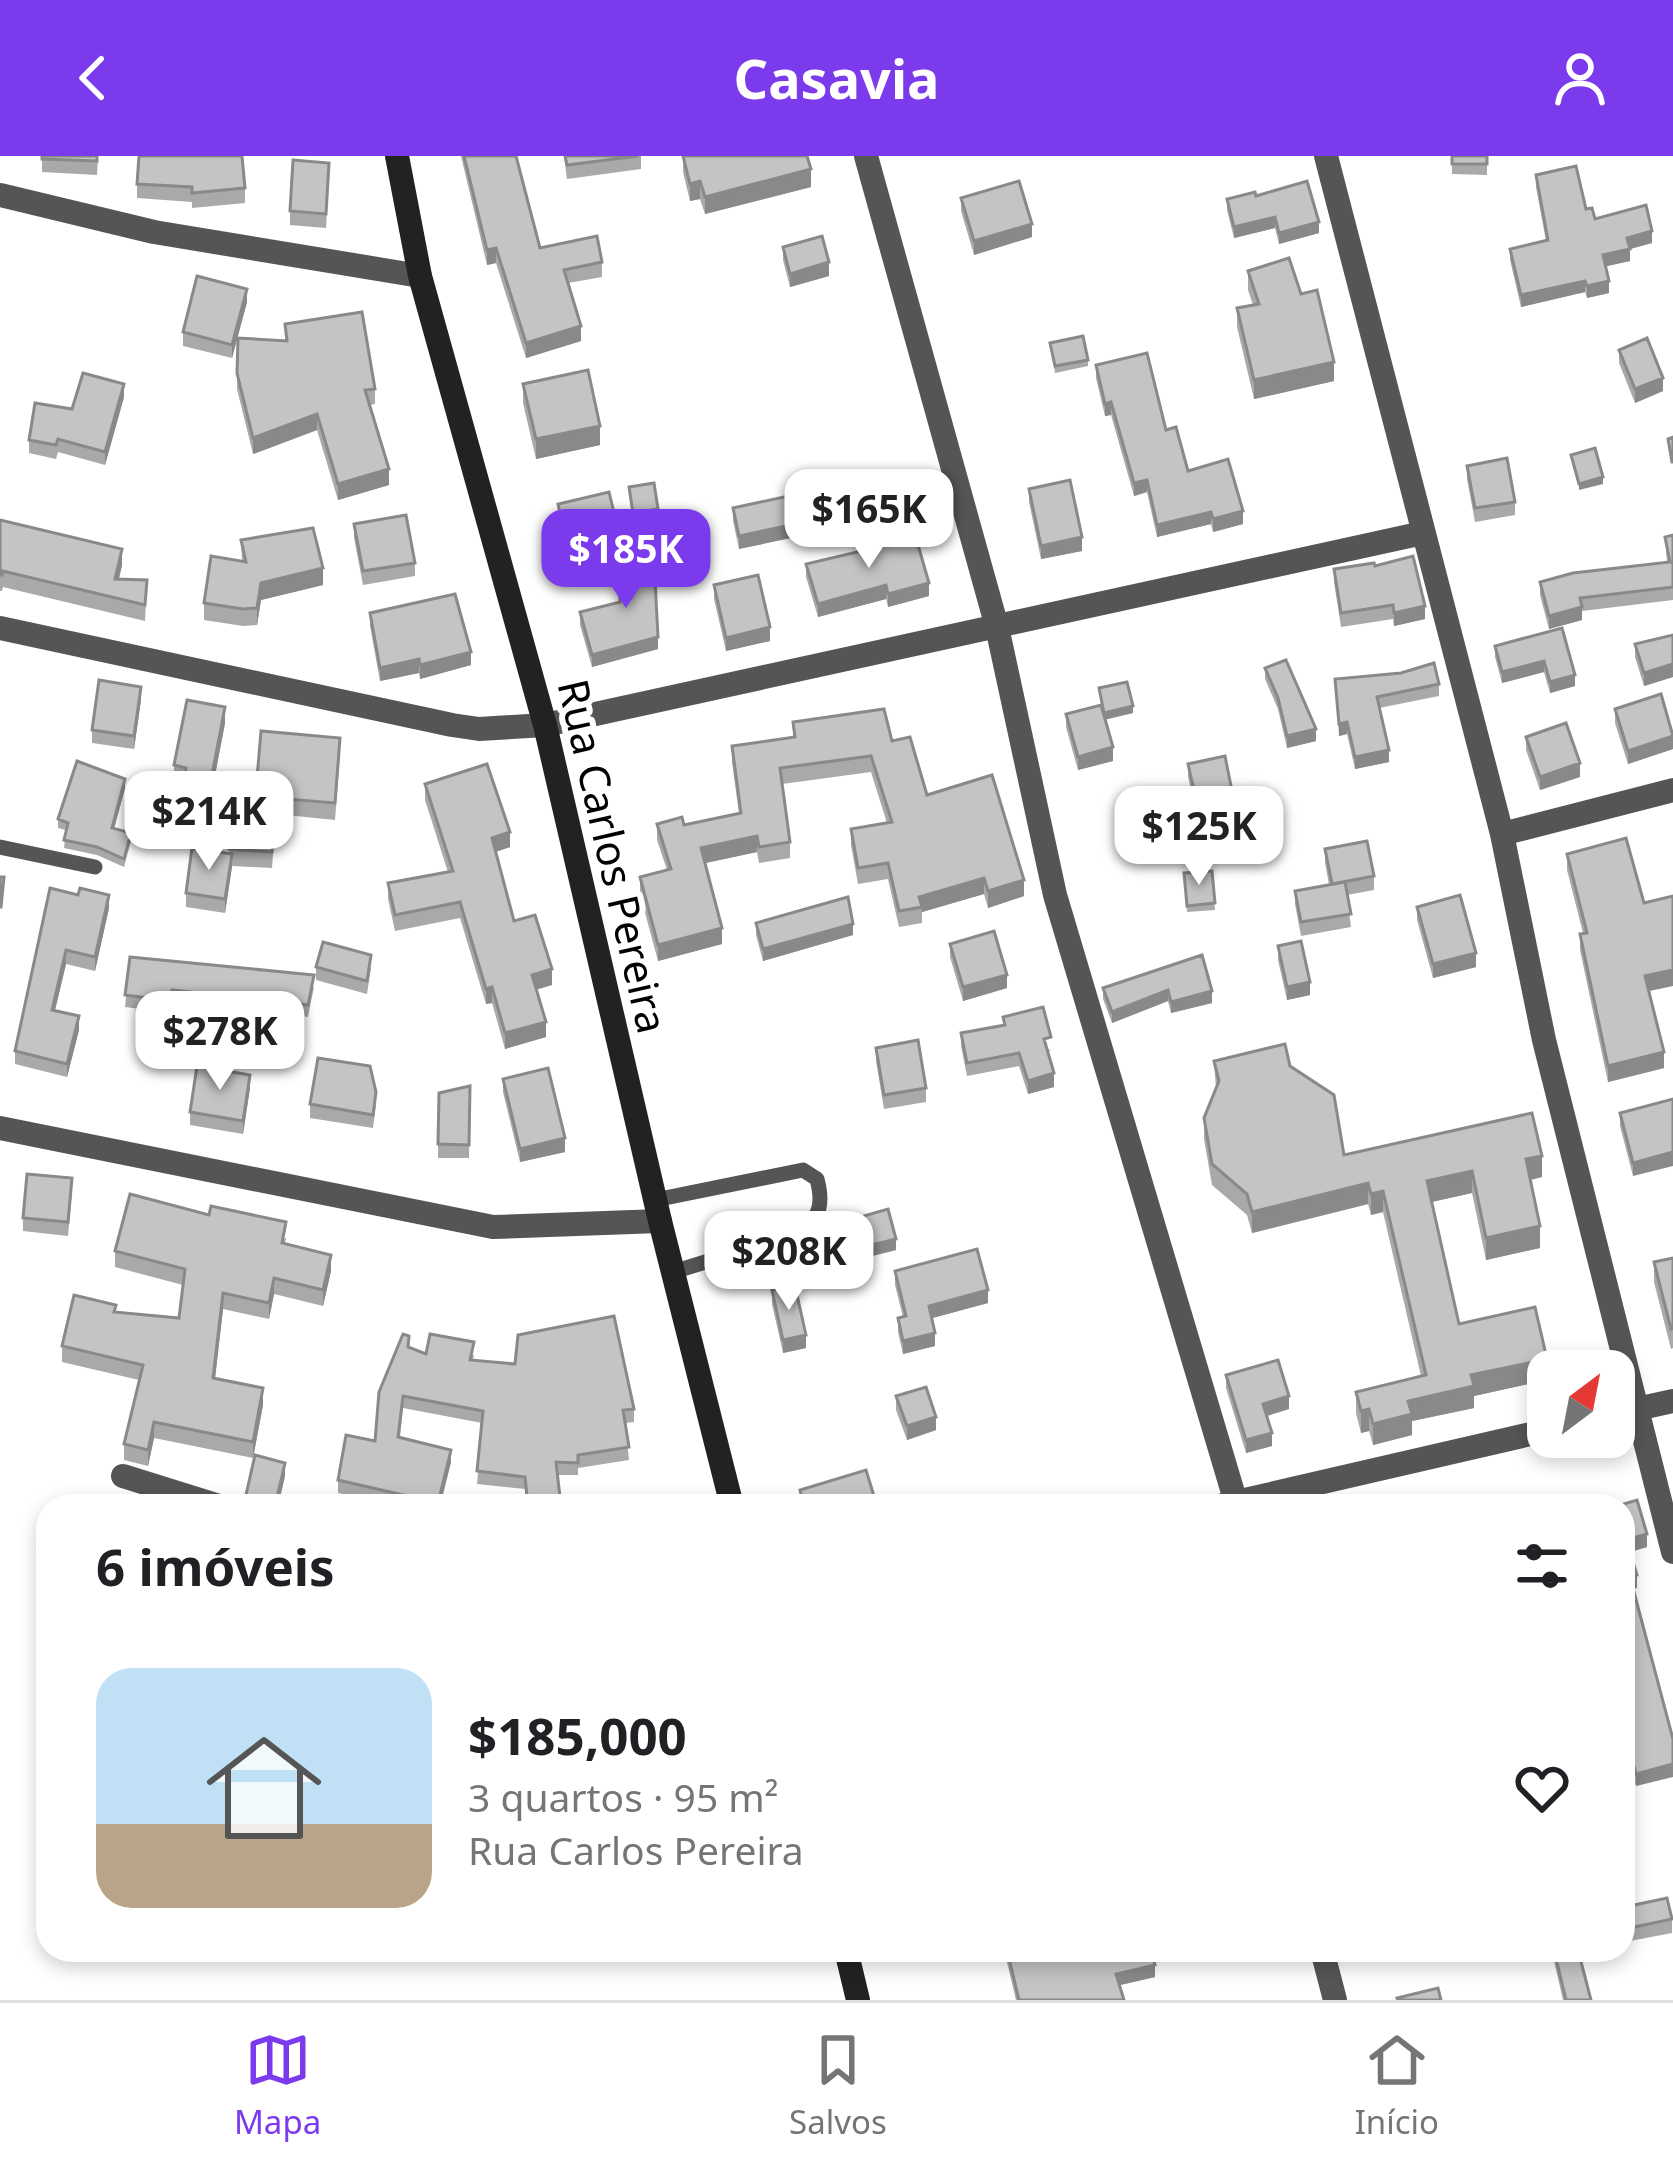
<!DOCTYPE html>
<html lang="pt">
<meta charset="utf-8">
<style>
:root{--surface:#fff;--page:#f6f6f6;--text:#202124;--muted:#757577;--line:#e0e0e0;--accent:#7c3aed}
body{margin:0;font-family:"Noto Sans",sans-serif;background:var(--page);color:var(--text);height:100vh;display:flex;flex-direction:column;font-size:45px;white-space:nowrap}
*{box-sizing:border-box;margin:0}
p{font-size:39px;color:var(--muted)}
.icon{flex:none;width:66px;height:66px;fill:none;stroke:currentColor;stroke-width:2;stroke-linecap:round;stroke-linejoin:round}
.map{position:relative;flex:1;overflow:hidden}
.side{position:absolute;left:36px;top:1338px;width:1599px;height:468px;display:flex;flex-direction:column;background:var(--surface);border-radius:36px;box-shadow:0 6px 18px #0003}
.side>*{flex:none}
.needle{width:78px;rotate:32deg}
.controls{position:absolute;left:1527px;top:1194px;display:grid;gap:24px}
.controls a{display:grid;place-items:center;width:108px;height:108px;border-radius:24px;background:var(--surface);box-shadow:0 6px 18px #0003;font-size:60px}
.price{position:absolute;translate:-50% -102px;padding:0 27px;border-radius:24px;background:#fff;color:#222;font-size:39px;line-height:78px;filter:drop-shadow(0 3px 6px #0008)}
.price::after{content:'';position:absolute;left:50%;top:72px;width:36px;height:27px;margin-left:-18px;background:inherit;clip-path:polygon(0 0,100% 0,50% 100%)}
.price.on{background:var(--accent);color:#fff}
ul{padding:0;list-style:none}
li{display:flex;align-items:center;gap:36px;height:300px;padding:0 60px}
li span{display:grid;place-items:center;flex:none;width:336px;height:240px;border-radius:36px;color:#555}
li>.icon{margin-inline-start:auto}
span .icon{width:144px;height:144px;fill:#fffc;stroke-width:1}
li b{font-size:51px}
h2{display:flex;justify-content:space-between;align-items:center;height:144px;padding:0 60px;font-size:51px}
header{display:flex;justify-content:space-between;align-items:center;height:156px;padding:0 60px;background:var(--accent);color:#fff;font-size:54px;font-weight:700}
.menu{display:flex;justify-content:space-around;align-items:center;height:168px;border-top:3px solid var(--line);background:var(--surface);font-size:33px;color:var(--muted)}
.menu a{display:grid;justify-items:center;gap:6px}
.menu .on{color:var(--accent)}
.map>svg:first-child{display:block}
</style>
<header><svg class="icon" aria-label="back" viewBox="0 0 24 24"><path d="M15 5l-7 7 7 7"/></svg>Casavia<svg class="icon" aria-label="person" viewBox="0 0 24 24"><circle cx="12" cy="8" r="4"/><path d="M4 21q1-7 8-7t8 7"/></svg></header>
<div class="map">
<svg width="1673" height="1844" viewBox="0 0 1673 1844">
<rect width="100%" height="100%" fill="#fff"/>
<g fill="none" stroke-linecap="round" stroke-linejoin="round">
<path stroke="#555" stroke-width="15" d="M0 691 95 711
M655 1044 803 1014 817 1023C823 1046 821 1060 802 1076L673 1116"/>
<path stroke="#555" stroke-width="24" d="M866 0 997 471 1055 739 1237 1350
M1326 0 1502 678 1544 884 1673 1396
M0 39 154 76 420 120
M0 472 452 569 479 573 545 569 1423 377
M1502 678 1673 634
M0 972 493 1071 660 1065
M1614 1258 1673 1245
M123 1320 219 1350
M1223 1349 1548 1274
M1322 1794 1335 1844"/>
<path stroke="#222" stroke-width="24" d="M397 0 420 120 545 569 660 1065 732 1350
M846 1794 858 1844"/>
</g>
<path fill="#a9a9a9" d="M42 0H98L97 19 42 16Z
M461 0H516L540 92 602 106V121L568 127 581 185 526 202 496 107 487 109Z
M564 0H641V13L567 23Z
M683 0 811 31 705 58 700 43 690 45 683 16Z
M1452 0H1487V19L1452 18Z
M1536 19 1586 53 1595 63 1652 87 1630 93V105L1606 110 1609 137 1587 142 1585 136 1521 151 1510 104V93L1546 85 1536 31Z
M329 20 326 72 290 69V55Z
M137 28 245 32V47L192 52V46L137 42Z
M1256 40 1319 77 1279 88 1275 72 1234 82 1227 54V43Z
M961 42 1032 81 974 99 961 55Z
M783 91 829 120 790 131 783 104Z
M1248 115 1301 138 1334 225 1254 243 1237 171V152L1253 149 1248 134Z
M247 146 232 202 183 190V176Z
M285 168 375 233V248L370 249 389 329 338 344 317 274 253 298 237 233 238 182 285 185Z
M1050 187 1088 204V210L1055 217Z
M1619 194 1663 235 1635 247 1619 207Z
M1096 209 1166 274 1188 315 1243 368 1213 376 1211 368 1157 381 1147 336 1134 340 1111 259 1105 260 1096 222Z
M523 228 600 289 536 303 523 247Z
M124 241 105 309 58 296 56 303 29 297V284L72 253Z
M1467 310 1515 346V359L1475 366 1467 323Z
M629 331 658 353V360L633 364Z
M1029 333 1082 395 1041 403 1029 346Z
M558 348 621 398 569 410 558 361Z
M733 352 819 376 739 393 733 365Z
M0 364 122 409 119 423 147 424 145 465 3 431 2 435H0Z
M354 368 415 407V420L363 429 354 382Z
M1673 379V444L1582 455V464L1549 473 1540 439V426L1667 406 1665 381Z
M241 384 323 429 261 444 257 469 243 470 204 464V447L242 405Z
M806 408 929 440 888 451 886 443 818 461 806 421Z
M1334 413 1425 463 1394 470 1393 463 1341 471 1334 426Z
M714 429 770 485 726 495 714 443Z
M620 446 658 493 592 511 580 469V456Z
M370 457 471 509 420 523 419 517 380 525 370 470Z
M1562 472 1575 530 1550 537 1544 516 1502 527 1495 501V490Z
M1673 479V521L1644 530 1635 501V488Z
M1265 512 1316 585 1287 592 1278 553 1265 523Z
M1335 523 1439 528V540L1379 552 1389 606 1355 613 1347 578 1339 580Z
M1099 532 1133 557 1105 563 1113 605 1078 614 1066 571V558L1101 549Z
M141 544 134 593 92 587V574Z
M1615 553 1673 577V593L1628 608 1615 567Z
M793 566 892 585 927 639 1024 740 988 752 984 738 922 756V767L899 771 888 723 858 728 851 689V673L887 667 871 616 782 628 790 686V702L759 707 757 696 705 707 722 788 658 805 640 738V721L667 714 657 684V668L684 669 739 658 732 606V590L793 582Z
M225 567 214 625 256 634 340 598 335 664 276 658 272 712 232 710 225 757 186 751V737L229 698 230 668 179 657V641L182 627 174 625V609Z
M1526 581 1580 621 1540 634 1526 594Z
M1188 608 1232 648 1196 656 1188 621Z
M425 628 510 691 496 696 514 765 552 829 536 833 546 881 505 893 492 847 486 848 460 762 395 775 388 743V727L448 716 425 644Z
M125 632 114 673 131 685 124 711 97 699 64 692 66 674 58 672V663Z
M1325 693 1374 720V734L1347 739 1351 771 1301 780 1295 748V735L1329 729 1325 706Z
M1567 698 1664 912 1608 926 1580 794V778L1583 777 1567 714Z
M1212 715 1215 754 1187 756 1184 717Z
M50 732 109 752 95 815 66 808 55 854 79 874 67 921 15 908V895Z
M1417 751 1476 811 1433 822 1417 764Z
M756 767 853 779 763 805 756 779Z
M950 788 1007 832 963 845 950 801Z
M1278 790 1310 839 1287 844 1278 804Z
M130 801 314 831 308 861 172 846 171 857 125 851Z
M316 811 371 812 367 838 316 824Z
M1103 832 1212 835V847L1171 857 1168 845 1112 867 1103 843Z
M1003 861 1051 895H1048L1054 931 1028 938 1019 910 967 920 961 890V877L1003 869Z
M876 892 926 932V946L884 953 876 905Z
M1214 905 1290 910 1344 999 1542 1021 1530 1024 1540 1092 1486 1104 1472 1037 1431 1046 1459 1168 1547 1224 1474 1240V1252L1412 1265V1279L1373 1289 1369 1275 1361 1277 1356 1257V1236L1421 1220 1383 1056 1371 1059 1368 1048 1252 1077 1247 1059 1212 1029 1204 983V962L1216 933Z
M503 923 565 996 520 1006 503 936Z
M470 930 469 1002H438V988Z
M250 932 243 978 190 969V956Z
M1673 943 1633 1020 1620 970V957Z
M310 948 376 949 373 972 310 962Z
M72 1036 68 1080 23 1075V1062Z
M811 1075 896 1094 852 1105 851 1101 818 1111 811 1086Z
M286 1082 285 1088 331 1115 323 1150 274 1138 269 1163 223 1153 215 1223 263 1249 253 1302 154 1282 148 1310 124 1304V1288L139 1224 62 1206V1190L116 1157 179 1162 183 1129 115 1111V1095Z
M1673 1102V1192L1671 1193 1654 1126V1106Z
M895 1115 988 1147 932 1162 935 1190 903 1198 898 1176V1162L903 1161 895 1129Z
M772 1134 806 1192 783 1197 772 1148Z
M409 1191 426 1198 474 1199 473 1204 634 1253V1266L625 1267 629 1304 578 1312V1319H558L561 1350H526L525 1333 477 1328 482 1267 403 1252 400 1281 451 1306 440 1350H396L338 1337V1324L375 1285Z
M1226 1219 1289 1253 1267 1260 1272 1290 1246 1297 1226 1232Z
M896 1240 936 1274 907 1284 896 1254Z
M285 1320 278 1350H246V1339Z
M1623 1350 1647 1391 1630 1396 1637 1432 1633 1433 1673 1583 1636 1630 1623 1583Z
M1625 1751 1672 1763V1777L1630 1785 1625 1764Z
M1004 1794H1036L1038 1803 1155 1821 1120 1829 1124 1844H1016Z
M1554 1794 1591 1844H1563L1554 1805Z"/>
<path fill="#898989" d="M811 13V31L705 58V41Z
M700 25V43L690 45V28Z
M1275 61V72L1234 82V71Z
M1319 66V77L1279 88V77Z
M1032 68V81L974 99V85Z
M1652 75V87L1630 93V105L1603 111V99L1627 82Z
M496 92V107L487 109V94Z
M829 106V120L790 131V118Z
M1585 125V136L1521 151V139Z
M1609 125V137L1587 142V130Z
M247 133V146L232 202V189Z
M581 170V185L526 202V187Z
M1334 206V225L1254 243V224Z
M1663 222V235L1635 247V233Z
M124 228V241L105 309V296Z
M1111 246V259L1105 260V248Z
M317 258V274L253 298V282Z
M600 270V289L536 303V283Z
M389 313V329L338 344V328Z
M1603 321V328L1579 334V328Z
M1147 324V336L1134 340V327Z
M1243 355V368L1213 376V363Z
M1211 356V368L1157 381V369Z
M819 363V376L739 393V380Z
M1082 381V395L1041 403V390Z
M621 385V398L569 410V396Z
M122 393V409L115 439V423Z
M323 412V429L261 444 257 469V452L261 427Z
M929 427V440L888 451V438Z
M886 429V443L818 461V448Z
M1425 450V463L1394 470V457Z
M1582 451V464L1549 473V460Z
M770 471V485L726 495V482Z
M658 481V493L592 511V499Z
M471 496V509L420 523V509Z
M419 503V517L380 525V512Z
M1544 505V516L1502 527V516Z
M1673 508V521L1644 530V517Z
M1575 519V530L1550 537V526Z
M141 531V544L134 593V580Z
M1133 550V557L1104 564V557Z
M225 551V567L211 640V624Z
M1347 566V578L1339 580V568Z
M1316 573V585L1287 592V580Z
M1673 580V593L1628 608V595Z
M1113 591V605L1078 614V601Z
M1389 594V606L1355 613V601Z
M1580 607V621L1540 634V621Z
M125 623V632L112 680V672Z
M1232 635V648L1196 656V643Z
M510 676V691L492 697V682Z
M757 680V696L701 708V692Z
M232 698V711L225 757V743Z
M984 722V738L922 756 919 741Z
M1024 724V740L988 752V735Z
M109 739V752L95 815V801Z
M853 768V779L763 805V793Z
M722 772V788L658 805V789Z
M66 794V808L52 867V854Z
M1476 797V811L1433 822V808Z
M552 813V829L532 835V819Z
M1673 814V830L1645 836V820Z
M1007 819V832L963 845V831Z
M1310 826V839L1287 844V831Z
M492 831V847L486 848V833Z
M1168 834V845L1112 867V856Z
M1212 835V847L1171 857V846Z
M79 860V874L67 921V908Z
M546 866V881L505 893V877Z
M1664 896V912L1608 926V910Z
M1054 917V931L1028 938V925Z
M250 919V932L243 978V965Z
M565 982V996L520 1006V993Z
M1673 996V1010L1633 1020V1007Z
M1542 1000V1021L1526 1025V1003Z
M1472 1015V1037L1427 1047V1025Z
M1368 1027V1048L1252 1077V1056Z
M1383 1035V1056L1371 1059V1038Z
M1540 1070V1092L1486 1104V1082Z
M896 1083V1094L852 1105V1094Z
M851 1090V1101L818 1111V1100Z
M331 1099V1115L323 1150V1134Z
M274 1122V1138L269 1163V1147Z
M988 1134V1147L929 1163V1150Z
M223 1137V1153L213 1239V1222Z
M935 1177V1190L903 1198V1185Z
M806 1179V1192L783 1197V1184Z
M1547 1203V1224L1474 1240V1252L1412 1265V1279L1373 1289V1268L1408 1245 1471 1219Z
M263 1232V1249L253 1302V1286Z
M1289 1240V1253L1263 1261V1248Z
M1369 1253V1275L1361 1277V1255Z
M936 1261V1274L907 1284V1270Z
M154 1266V1282L148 1310V1294Z
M1272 1277V1290L1246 1297V1284Z
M451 1294V1306L440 1350H438Z
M285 1307V1320L278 1350H276Z
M1647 1378V1391L1626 1397V1384Z
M1637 1419V1432L1630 1434V1421Z
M1673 1608V1621L1636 1630V1618Z
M1155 1809V1821L1116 1830V1818Z"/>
<path fill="#c4c4c4" stroke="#898989" stroke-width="3" d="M42 0H97V5L42 3Z
M139 0H242L245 32 192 37V31L137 28Z
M464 0H516L540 92 597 80 602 106 564 114 581 170 526 187 496 92 487 94Z
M565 0H638L567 9Z
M683 0H807L811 13 705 41 700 25 690 28Z
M1452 0H1487V8H1452Z
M293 4 329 7 326 58 290 55Z
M1576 10 1586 53 1592 52 1595 63 1646 49 1652 75 1627 82 1630 93 1603 99 1609 125 1587 130 1585 125 1521 139 1510 93 1548 84 1536 19Z
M1019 25 1032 68 974 85 961 42Z
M1307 25 1319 66 1279 77 1275 61 1234 71 1227 43 1255 36 1256 40Z
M822 80 829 106 790 118 783 91Z
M1289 102 1301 138 1317 134 1334 206 1254 224 1237 152 1259 148 1248 115Z
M197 120 247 133 232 189 183 176Z
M362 156 375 233 365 234 389 313 338 328 317 258 253 282 237 217 238 182 287 185 285 168Z
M1083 180 1088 204 1055 210 1050 187Z
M1647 182 1663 222 1635 233 1619 194Z
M1147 197 1166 274 1176 271 1188 315 1228 303 1243 355 1213 363 1211 356 1157 369 1147 324 1134 327 1111 246 1105 248 1096 209Z
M588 214 600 270 536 283 523 228Z
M83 217 124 228 105 296 58 283 56 289 29 284 35 247 72 253Z
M1673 281V306H1672L1668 283Z
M1595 292 1603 321 1579 328 1571 299Z
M1507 302 1515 346 1475 352 1467 310Z
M1070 324 1082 381 1041 390 1029 333Z
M654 327 658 353 633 357 629 331Z
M812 335 819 363 739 380 733 352Z
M609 336 621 385 569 396 558 348Z
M406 359 415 407 363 415 354 368Z
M0 364 122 393 115 423 147 424 145 449 3 415 2 419 0 418Z
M313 372 323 412 261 427 257 452 243 453 204 447 211 400 246 406 241 384Z
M1673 379V431L1580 442 1582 451 1549 460 1540 426 1573 417 1670 406 1665 381Z
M916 382 929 427 888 438 886 429 818 448 806 408Z
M1413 400 1425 450 1394 457 1393 449 1341 457 1334 413 1374 407 1375 410Z
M654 405 658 481 592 499 580 456 620 446 619 406Z
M758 419 770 471 726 482 714 429Z
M455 438 471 496 420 509 419 503 380 512 370 457Z
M1562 472 1575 519 1550 526 1544 505 1502 516 1495 490Z
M1673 479V508L1644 517 1635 488Z
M1286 504 1316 573 1287 580 1278 542 1265 512Z
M1434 507 1439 528 1377 541 1389 594 1355 601 1347 566 1339 568 1335 523 1401 517Z
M99 524 141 531 134 580 92 574Z
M1127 526 1133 550 1104 557 1099 532Z
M1661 538 1673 580 1628 595 1615 553Z
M187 544 225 551 211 624 256 634 261 575 340 582 335 647 276 642 272 696 229 693 232 652 179 641 186 612 174 609Z
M1101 549 1113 591 1078 601 1066 558Z
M884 553 892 585 910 581 927 639 992 619 1024 724 988 735 984 722 919 741 922 751 899 755 888 707 858 712 851 673 892 666 871 600 780 612 790 686 759 691 757 680 701 692 722 772 658 789 640 721 671 713 657 668 682 661 684 669 741 657 732 590 795 581 793 566Z
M1566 567 1580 607 1540 621 1526 581Z
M1225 600 1232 635 1196 643 1188 608Z
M77 605 125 623 112 672 131 677 124 703 97 691 64 684 68 667 58 663Z
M487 608 510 676 492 682 514 765 535 759 552 813 532 819 546 866 505 877 492 831 486 833 460 746 395 759 388 727 453 715 425 628Z
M1626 682 1644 747 1673 740V814L1645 820 1664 896 1608 910 1580 778 1587 777 1567 698Z
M1367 685 1374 720 1332 728 1325 693Z
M192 692 232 698 225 743 186 737Z
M1212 715 1215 747 1187 750 1184 717Z
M0 721H4L1 751H0Z
M1345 726 1351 758 1301 766 1295 735Z
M50 732 78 739 80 732 109 739 95 801 66 794 52 854 79 860 67 908 15 895Z
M1460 739 1476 797 1433 808 1417 751Z
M848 741 853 768 763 793 756 767Z
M994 775 1007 819 963 831 950 788Z
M1301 785 1310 826 1287 831 1278 790Z
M323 786 371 799 367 825 316 811Z
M1202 799 1212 835 1171 846 1168 834 1112 856 1103 832Z
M130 801 314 819 308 849 172 834 171 845 125 839Z
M1043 851 1051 881 1044 883 1054 917 1028 925 1019 897 967 907 961 877 1005 869 1003 861Z
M918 884 926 932 884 939 876 892Z
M1285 888 1290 910 1334 939 1344 999 1532 957 1542 1000 1526 1003 1540 1070 1486 1082 1472 1015 1427 1025 1459 1168 1535 1151 1547 1203 1471 1219 1474 1230 1408 1245 1412 1258 1373 1268 1369 1253 1361 1255 1356 1236 1426 1219 1383 1035 1371 1038 1368 1027 1252 1056 1247 1038 1212 1008 1204 962 1219 925 1214 905Z
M318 902 370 910 376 936 373 959 310 948Z
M197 910 250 919 243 965 190 956Z
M548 912 565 982 520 993 503 923Z
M470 930 469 989 438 988 439 937Z
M1673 943V996L1633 1007 1620 957Z
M27 1018 72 1022 68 1066 23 1062Z
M130 1038 209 1059 211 1050 286 1066 282 1087 331 1099 323 1134 274 1122 269 1147 223 1137 213 1222 263 1232 253 1286 154 1266 148 1294 124 1288 143 1209 62 1190 74 1139 116 1149 114 1156 179 1162 185 1113 115 1095Z
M888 1053 896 1083 852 1094 851 1090 818 1100 811 1075Z
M977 1093 988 1134 929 1150 935 1177 903 1185 898 1162 906 1160 895 1115Z
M1673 1102V1172L1671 1173 1654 1106Z
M795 1130 806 1179 783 1184 772 1134Z
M614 1160 634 1253 623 1254 629 1291 578 1299V1307L556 1306 561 1350H528L525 1321 477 1315 483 1255 403 1240 398 1281 451 1294 438 1347 338 1324 346 1279 375 1285 379 1236 403 1178 409 1180 408 1191 426 1198 430 1178 474 1186 470 1204 515 1208 518 1179Z
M1278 1204 1289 1240 1263 1248 1272 1277 1246 1284 1226 1219Z
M926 1231 936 1261 907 1270 896 1240Z
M255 1299 285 1307 276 1346 246 1339Z
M866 1314 877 1350H804L800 1334Z
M1637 1344 1647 1378 1626 1384 1637 1419 1630 1421 1673 1583V1608L1636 1618 1623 1570V1350H1617Z
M1667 1742 1672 1763 1630 1772 1625 1751Z
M1007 1794H1036L1038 1803 1087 1794H1151L1155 1809 1116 1818 1124 1844H1019Z
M1554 1794H1578L1591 1844H1566Z
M1438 1832 1441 1844H1398L1397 1842Z"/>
<g text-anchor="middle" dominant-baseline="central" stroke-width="12" stroke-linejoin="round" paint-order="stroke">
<g font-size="42" fill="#000" stroke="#fff">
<text transform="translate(614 700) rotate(77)">Rua Carlos Pereira</text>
</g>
</g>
</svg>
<div class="controls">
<a><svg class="needle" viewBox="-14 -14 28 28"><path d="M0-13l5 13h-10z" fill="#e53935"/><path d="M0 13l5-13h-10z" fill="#757577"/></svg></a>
</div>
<b class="price" style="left:869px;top:415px">$165K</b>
<b class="price on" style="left:626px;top:455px">$185K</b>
<b class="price" style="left:209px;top:717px">$214K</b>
<b class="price" style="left:1199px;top:732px">$125K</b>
<b class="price" style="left:220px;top:937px">$278K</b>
<b class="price" style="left:789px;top:1157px">$208K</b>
<section class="side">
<h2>6 imóveis<svg class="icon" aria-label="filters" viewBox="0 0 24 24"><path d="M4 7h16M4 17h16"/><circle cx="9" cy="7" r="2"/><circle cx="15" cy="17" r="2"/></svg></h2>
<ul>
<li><span style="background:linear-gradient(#bfe0f5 65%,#b9a48a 0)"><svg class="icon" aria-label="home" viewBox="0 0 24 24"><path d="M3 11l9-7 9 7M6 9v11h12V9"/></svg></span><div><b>$185,000</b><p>3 quartos · 95 m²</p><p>Rua Carlos Pereira</p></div><svg class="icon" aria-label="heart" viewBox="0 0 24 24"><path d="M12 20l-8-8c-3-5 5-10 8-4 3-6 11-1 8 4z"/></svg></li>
</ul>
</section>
</div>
<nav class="menu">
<a class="on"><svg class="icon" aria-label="map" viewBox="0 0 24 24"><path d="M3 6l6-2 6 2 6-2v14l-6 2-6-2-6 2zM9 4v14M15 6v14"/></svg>Mapa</a>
<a><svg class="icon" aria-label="saved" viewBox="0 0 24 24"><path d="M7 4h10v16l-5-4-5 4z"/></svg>Salvos</a>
<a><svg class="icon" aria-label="home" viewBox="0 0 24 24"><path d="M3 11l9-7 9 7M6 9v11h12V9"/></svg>Início</a>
</nav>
